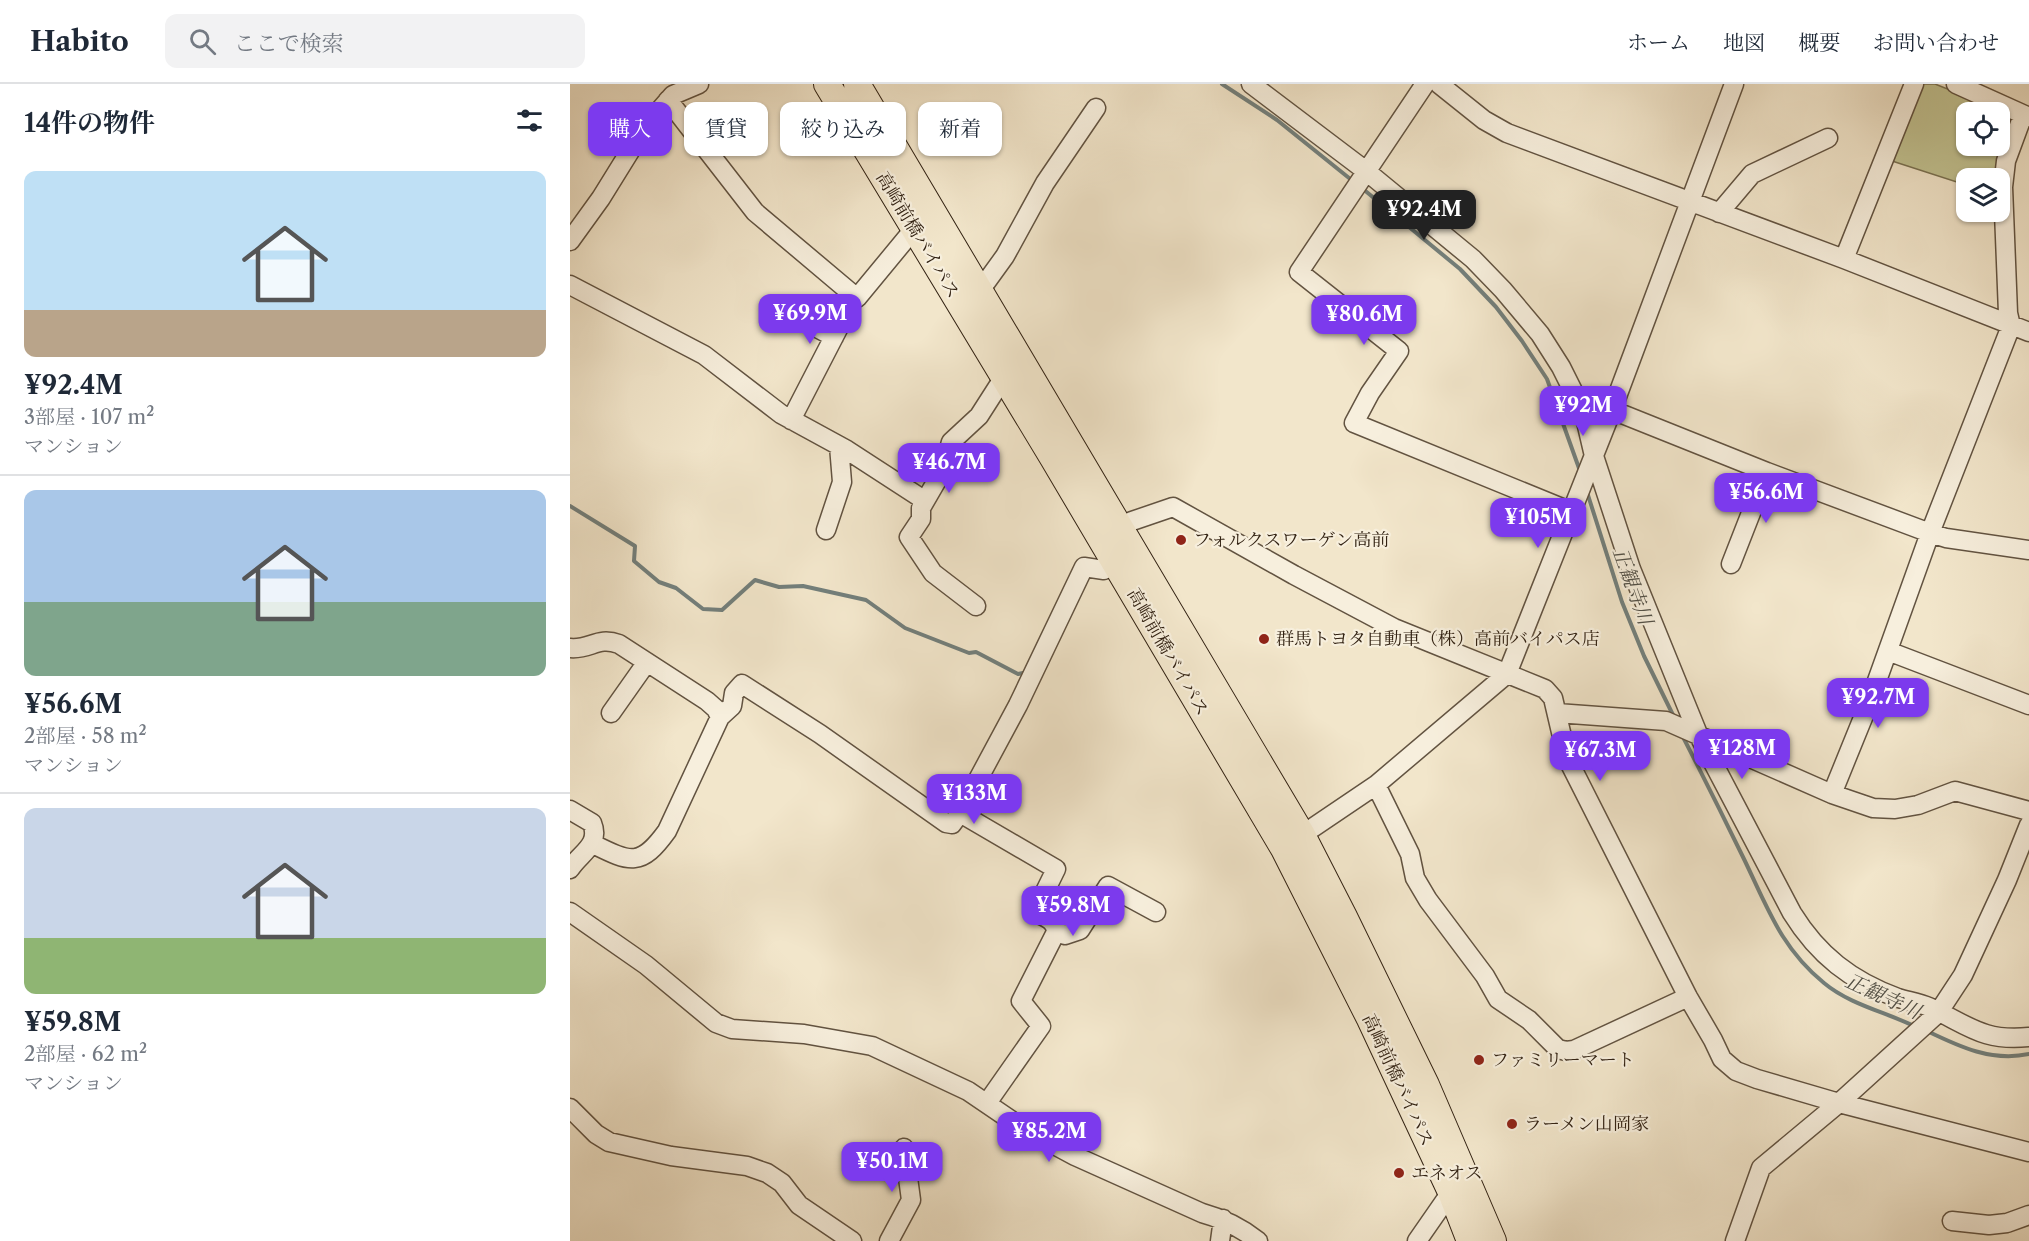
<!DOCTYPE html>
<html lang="ja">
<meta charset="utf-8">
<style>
:root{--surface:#fff;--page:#f2f2f3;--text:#1f2937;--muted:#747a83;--line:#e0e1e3;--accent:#7c3aed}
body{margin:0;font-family:"Libre Caslon Text","Noto Serif JP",serif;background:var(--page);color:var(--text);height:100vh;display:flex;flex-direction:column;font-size:22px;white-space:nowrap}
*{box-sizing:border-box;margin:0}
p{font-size:20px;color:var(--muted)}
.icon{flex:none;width:33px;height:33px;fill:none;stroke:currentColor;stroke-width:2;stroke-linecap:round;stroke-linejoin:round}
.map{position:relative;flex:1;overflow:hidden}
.drawer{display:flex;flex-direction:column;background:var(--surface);width:570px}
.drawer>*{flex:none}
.hud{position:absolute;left:18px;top:18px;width:570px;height:54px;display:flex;gap:12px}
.tools{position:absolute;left:1386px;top:18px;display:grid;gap:12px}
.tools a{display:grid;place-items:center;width:54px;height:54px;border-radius:12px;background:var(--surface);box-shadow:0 2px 4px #0004;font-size:30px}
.price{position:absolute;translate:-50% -51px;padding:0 14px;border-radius:12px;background:var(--accent);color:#fff;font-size:20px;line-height:39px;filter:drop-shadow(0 2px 3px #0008)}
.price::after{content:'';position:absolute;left:50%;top:36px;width:18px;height:14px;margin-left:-9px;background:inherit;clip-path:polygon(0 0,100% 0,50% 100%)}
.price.on{background:#222;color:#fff}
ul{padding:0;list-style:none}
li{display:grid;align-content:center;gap:12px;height:318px;padding:0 24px}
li+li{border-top:2px solid var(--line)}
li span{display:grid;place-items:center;height:186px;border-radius:12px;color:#555}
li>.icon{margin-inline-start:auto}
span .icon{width:108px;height:108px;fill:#fffc;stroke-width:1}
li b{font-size:26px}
h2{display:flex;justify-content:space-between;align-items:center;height:72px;padding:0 24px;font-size:26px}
.chip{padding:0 21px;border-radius:12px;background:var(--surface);box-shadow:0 2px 4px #0004;font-size:21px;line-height:54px}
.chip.on{background:var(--accent);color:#fff}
header{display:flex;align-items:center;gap:36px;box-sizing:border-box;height:84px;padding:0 30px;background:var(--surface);border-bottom:2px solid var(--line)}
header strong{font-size:28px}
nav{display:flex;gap:33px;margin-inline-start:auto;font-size:21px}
.search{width:420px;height:54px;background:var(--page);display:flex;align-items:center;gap:15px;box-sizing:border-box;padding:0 21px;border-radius:12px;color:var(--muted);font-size:22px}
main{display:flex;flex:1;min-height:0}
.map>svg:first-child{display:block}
</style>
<header>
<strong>Habito</strong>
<div class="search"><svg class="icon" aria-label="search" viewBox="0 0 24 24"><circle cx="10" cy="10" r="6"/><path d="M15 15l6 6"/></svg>ここで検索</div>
<nav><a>ホーム</a><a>地図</a><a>概要</a><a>お問い合わせ</a></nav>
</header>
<main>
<section class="drawer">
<h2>14件の物件<svg class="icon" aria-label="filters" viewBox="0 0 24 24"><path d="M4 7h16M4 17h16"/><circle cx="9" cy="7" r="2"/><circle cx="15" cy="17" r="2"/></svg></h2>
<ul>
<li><span style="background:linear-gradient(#bfe0f5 75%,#b9a48a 0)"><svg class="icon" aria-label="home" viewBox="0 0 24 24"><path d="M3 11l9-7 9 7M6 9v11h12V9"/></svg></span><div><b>¥92.4M</b><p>3部屋 · 107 m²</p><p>マンション</p></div></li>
<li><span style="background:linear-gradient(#a9c7e8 60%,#7fa58c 0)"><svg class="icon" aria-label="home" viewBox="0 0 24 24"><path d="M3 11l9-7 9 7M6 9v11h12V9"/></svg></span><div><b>¥56.6M</b><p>2部屋 · 58 m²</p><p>マンション</p></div></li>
<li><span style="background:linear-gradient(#c9d6e8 70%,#8fb573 0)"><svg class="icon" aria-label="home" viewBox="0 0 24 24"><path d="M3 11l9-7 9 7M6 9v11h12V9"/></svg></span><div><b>¥59.8M</b><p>2部屋 · 62 m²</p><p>マンション</p></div></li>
</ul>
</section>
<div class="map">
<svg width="1459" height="1157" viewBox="0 0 1459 1157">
<rect width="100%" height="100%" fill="#f2e6cb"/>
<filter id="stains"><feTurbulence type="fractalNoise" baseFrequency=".00333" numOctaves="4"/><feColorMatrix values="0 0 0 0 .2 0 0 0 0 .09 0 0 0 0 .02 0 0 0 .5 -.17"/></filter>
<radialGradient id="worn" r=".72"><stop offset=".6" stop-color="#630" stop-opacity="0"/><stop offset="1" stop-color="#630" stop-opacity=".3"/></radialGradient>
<path fill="#c2c392" stroke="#7a7252" stroke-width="1.5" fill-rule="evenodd" d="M1351 0H1365L1443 31 1430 94H1396V101L1322 77ZM1396 28H1430V62H1396Z"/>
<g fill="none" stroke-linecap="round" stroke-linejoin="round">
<path stroke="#737f7b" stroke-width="4" d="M652 0 707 36 784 98
M793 105 890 185 926 223 952 257 977 295 1010 387
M1017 408 1052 518 1074 572 1104 633
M0 422 65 462 64 477 89 498 106 504 133 525 152 526 185 496 209 503 233 502 296 516 335 544 399 569 406 568 448 590 458 588
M1112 651C1133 692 1153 732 1173 773 1197 822 1210 863 1254 899 1279 920 1315 928 1344 942
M1357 947C1390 963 1422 978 1459 970"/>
<defs>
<path id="minor" d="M681 0 796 87 903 175 933 206 970 250 991 283 1014 329 1024 372 1061 485 1128 650 1222 829C1248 871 1281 897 1328 914 1338 917 1350 919 1359 923 1398 941 1413 958 1459 953
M855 0 729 188 829 267 800 309 784 339 1002 428
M869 0 914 36 937 49 1274 175 1459 248
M1386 0 1459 33
M98 16 185 128 287 214 344 145
M1149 129 1182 90 1258 54
M0 157 31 114 75 43 103 11 129 0
M1274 175 1344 0
M0 201 134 271 211 330 277 366 354 416
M409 208 435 172 475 99 526 24
M234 237 264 253
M1042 326 1197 388 1360 449 1376 454 1459 466
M221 336 285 212
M551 443 562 437 603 423 724 491 824 544 975 605 983 614 997 674 1118 913 1143 956 1152 975 1166 987 1187 995 1269 1019 1459 1068
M256 446 272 398 269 362
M1161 480 1197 388
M406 522 363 489 339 453 351 435V424L373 386 381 358 409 332 434 293
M0 564C21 566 27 552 49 560L137 617 146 625 150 633 97 747C71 783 61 779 23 760
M1318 567 1459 621
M41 629 77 578
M987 629 1096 637 1262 710 1303 724 1325 725 1348 721 1385 707 1459 727
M150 633 162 622 164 609 172 600 250 650 376 739 382 740 390 729 448 621 514 483 534 486 546 479
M806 701 840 770 845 794 858 816 915 892 928 915 959 936 988 965 996 967 1004 966 1118 913
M1262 710 1299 619 1360 449 1441 242 1438 229 1433 103 1436 77 1453 31
M0 726 22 739C31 761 10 769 0 785
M390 729 486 785 465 828C474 833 486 836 486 848L451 917 471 942 417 1019
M732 751 806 701 937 590 1042 326 1164 0
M0 828 76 881 146 939 162 945 234 950 302 962 398 1007 451 1043 505 1072 632 1129C654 1135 670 1143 688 1157
M486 848 495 851 510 846 538 802 586 828
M0 1024 26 1050 39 1058 101 1072 177 1082 197 1089 212 1099 229 1121 282 1157
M1382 1137 1419 1141 1437 1139 1459 1131
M319 1157 341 1116 334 1064
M650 1157 653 1135
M847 1157 881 1108
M1165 1157 1191 1084 1269 1019 1368 929 1393 891 1437 796 1459 741"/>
<path id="highway" d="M257 0 483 374 714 765 800 935 881 1108 900 1157
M287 0 732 751 774 833 856 1001 923 1157"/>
</defs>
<use href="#minor" stroke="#625341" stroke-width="21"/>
<use href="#highway" stroke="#322213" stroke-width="28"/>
<use href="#minor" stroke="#f7efdd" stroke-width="18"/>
<use href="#highway" stroke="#f2e6cb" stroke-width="26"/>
</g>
<g fill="#8f2418" stroke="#f7efdd" stroke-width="2">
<circle cx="611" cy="456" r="6"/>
<circle cx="694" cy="555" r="6"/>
<circle cx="909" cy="976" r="6"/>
<circle cx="942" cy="1040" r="6"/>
<circle cx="829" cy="1089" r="6"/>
</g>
<g text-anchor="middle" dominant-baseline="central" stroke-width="4.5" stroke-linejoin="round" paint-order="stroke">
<g font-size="18" fill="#322213" stroke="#f7efdd">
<text transform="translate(348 151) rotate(59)">高崎前橋バイパス</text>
<text transform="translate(598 568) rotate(60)">高崎前橋バイパス</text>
<text transform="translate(828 996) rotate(65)">高崎前橋バイパス</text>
</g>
<g font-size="18" fill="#322213" stroke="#f7efdd" text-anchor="start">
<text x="623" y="456">フォルクスワーゲン高前</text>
<text x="706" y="555">群馬トヨタ自動車（株）高前バイパス店</text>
<text x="921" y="976">ファミリーマート</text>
<text x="954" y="1040">ラーメン山岡家</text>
<text x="841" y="1089">エネオス</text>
</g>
<g font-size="20" font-style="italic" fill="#525047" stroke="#f7efdd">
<text transform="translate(1063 502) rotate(70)">正観寺川</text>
<text transform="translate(1313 912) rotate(25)">正観寺川</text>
</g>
</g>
<rect width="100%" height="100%" filter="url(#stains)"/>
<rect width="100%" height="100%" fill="url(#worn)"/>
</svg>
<div class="tools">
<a><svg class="icon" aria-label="locate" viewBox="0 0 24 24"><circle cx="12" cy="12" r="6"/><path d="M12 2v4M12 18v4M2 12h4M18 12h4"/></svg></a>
<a><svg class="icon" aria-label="layers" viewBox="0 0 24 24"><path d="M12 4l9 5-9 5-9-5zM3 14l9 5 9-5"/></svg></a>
</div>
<b class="price on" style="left:854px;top:157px">¥92.4M</b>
<b class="price" style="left:240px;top:261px">¥69.9M</b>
<b class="price" style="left:794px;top:262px">¥80.6M</b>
<b class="price" style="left:1013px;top:353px">¥92M</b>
<b class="price" style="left:379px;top:410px">¥46.7M</b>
<b class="price" style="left:1196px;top:440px">¥56.6M</b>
<b class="price" style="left:968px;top:465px">¥105M</b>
<b class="price" style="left:1308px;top:645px">¥92.7M</b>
<b class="price" style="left:1172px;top:696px">¥128M</b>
<b class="price" style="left:1030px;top:698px">¥67.3M</b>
<b class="price" style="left:404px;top:741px">¥133M</b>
<b class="price" style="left:503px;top:853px">¥59.8M</b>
<b class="price" style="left:479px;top:1079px">¥85.2M</b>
<b class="price" style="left:322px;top:1109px">¥50.1M</b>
<div class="hud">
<a class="chip on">購入</a>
<a class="chip">賃貸</a>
<a class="chip">絞り込み</a>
<a class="chip">新着</a>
</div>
</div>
</main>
